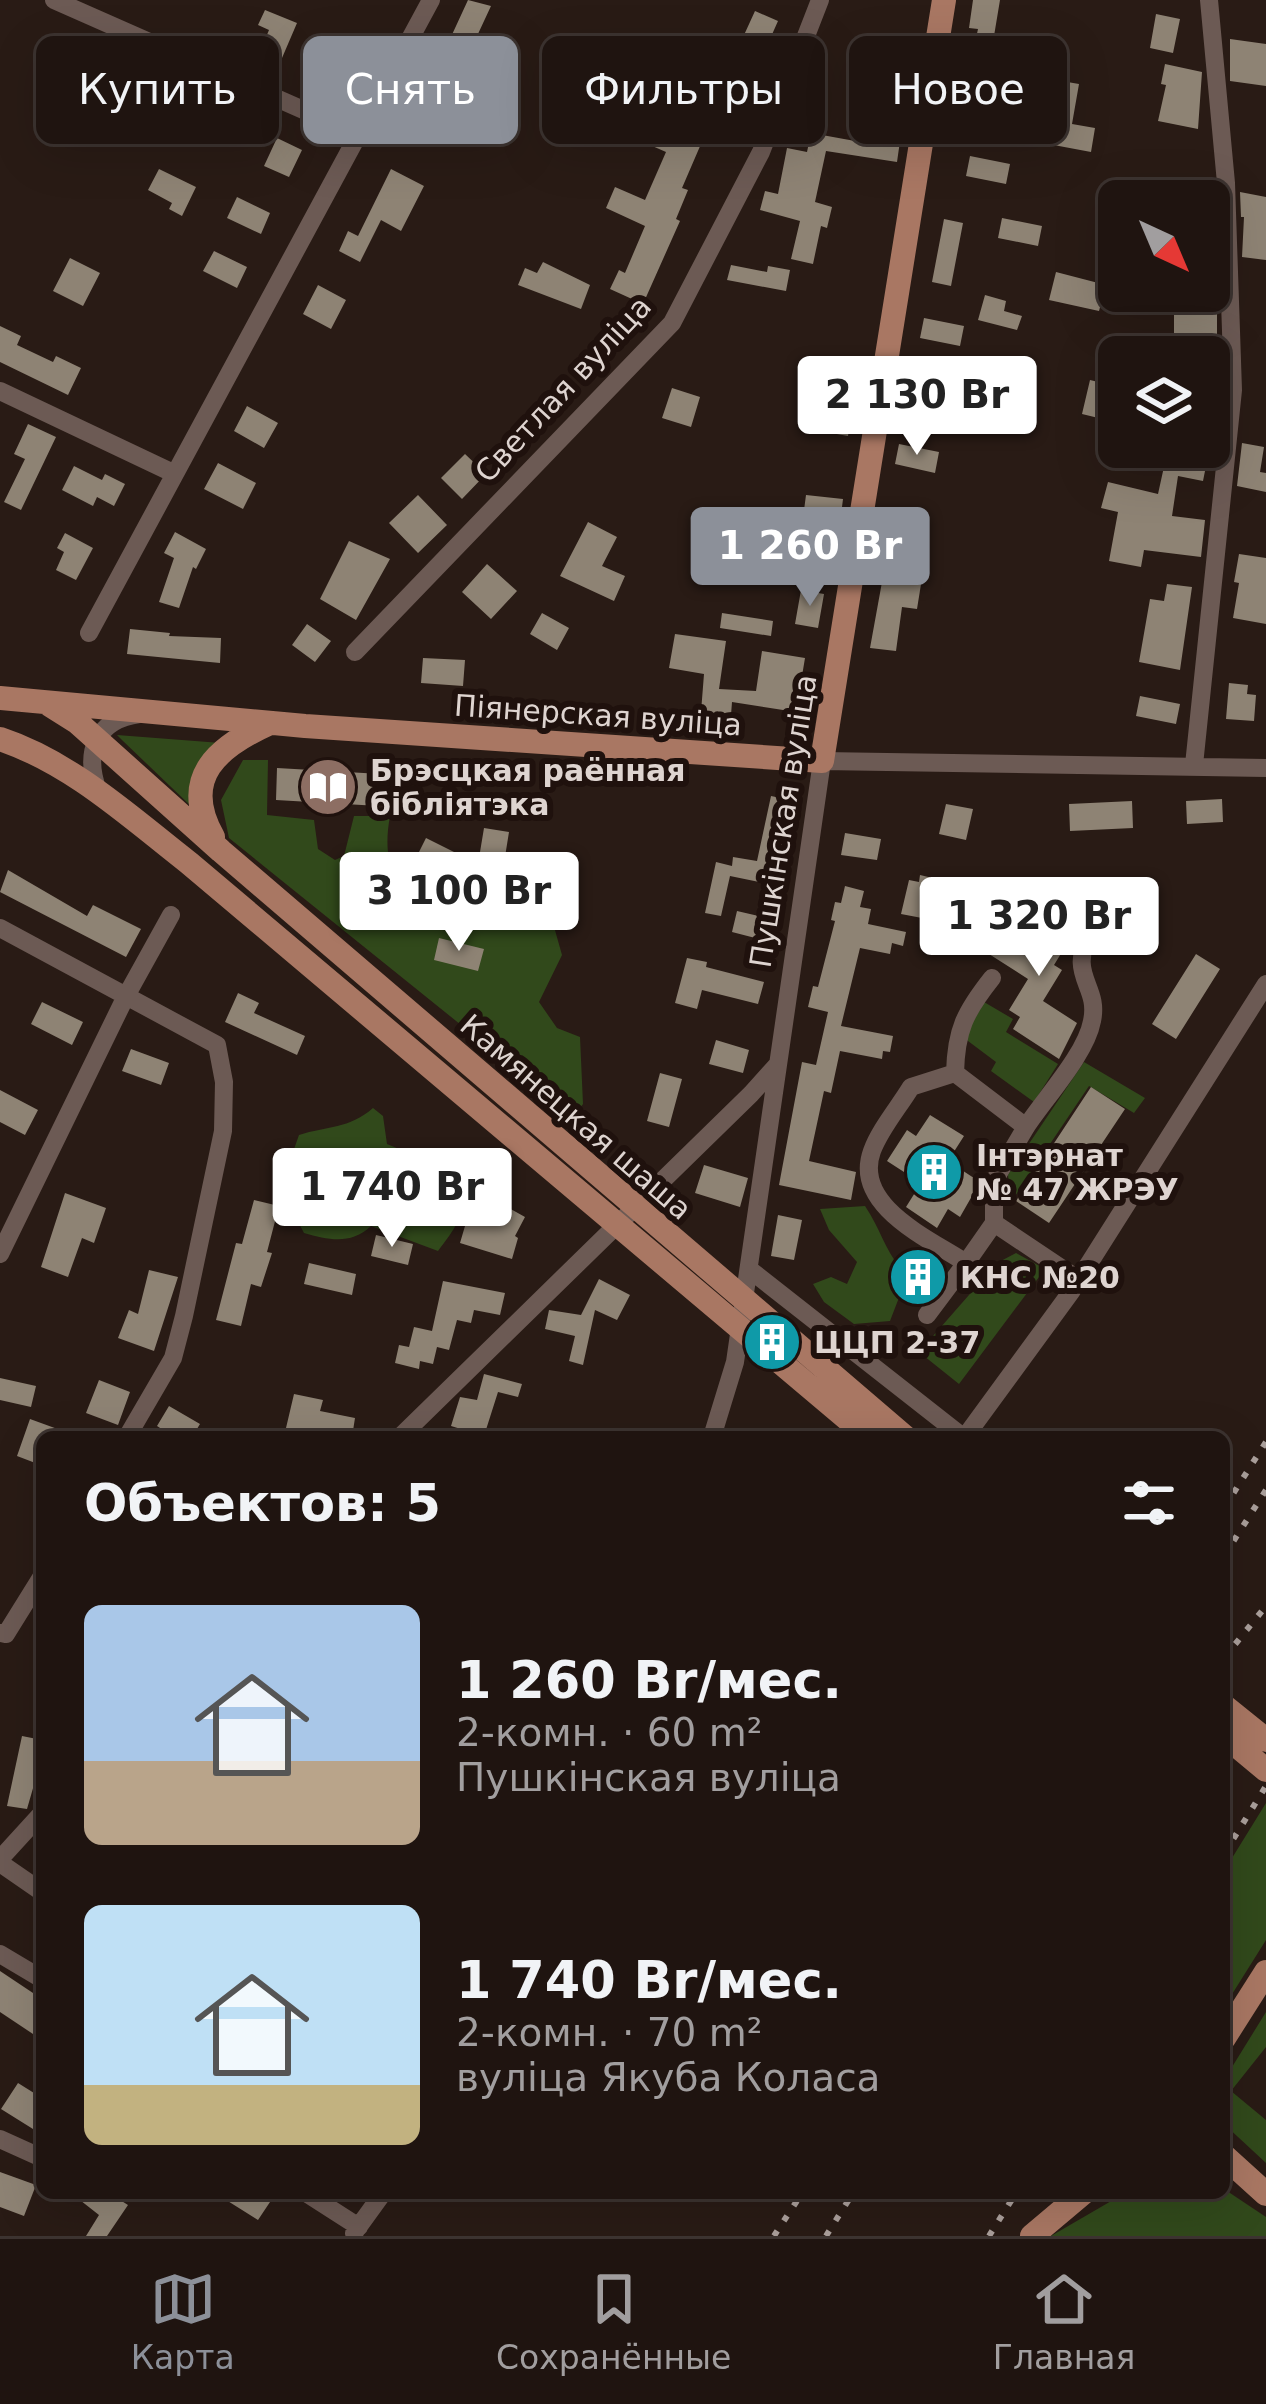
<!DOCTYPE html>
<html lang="ru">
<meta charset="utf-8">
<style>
:root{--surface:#1f1410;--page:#2c211e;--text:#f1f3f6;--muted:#a19e9f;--line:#3c3330;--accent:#8c9099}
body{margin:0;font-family:"DejaVu Sans",sans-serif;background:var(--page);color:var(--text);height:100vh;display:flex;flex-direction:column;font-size:45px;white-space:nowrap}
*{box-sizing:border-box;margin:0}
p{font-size:39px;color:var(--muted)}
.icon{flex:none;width:66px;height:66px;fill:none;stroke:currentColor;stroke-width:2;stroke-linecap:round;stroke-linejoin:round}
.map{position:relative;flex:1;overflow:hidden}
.side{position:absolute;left:36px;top:1431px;width:1194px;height:768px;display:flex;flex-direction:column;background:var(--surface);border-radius:18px;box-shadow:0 12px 48px #0002,0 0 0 3px var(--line)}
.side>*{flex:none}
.guide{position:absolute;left:36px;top:36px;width:1194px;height:108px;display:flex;gap:24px}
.needle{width:78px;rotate:136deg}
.buttons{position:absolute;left:1098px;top:180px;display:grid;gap:24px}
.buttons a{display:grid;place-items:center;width:132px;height:132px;border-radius:18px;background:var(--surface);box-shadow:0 12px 48px #0002,0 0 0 3px var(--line);font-size:60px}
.price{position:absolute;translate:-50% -102px;padding:0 27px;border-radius:12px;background:#fff;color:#222;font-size:39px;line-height:78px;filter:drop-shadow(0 3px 6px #0008)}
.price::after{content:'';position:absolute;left:50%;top:72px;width:36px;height:27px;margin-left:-18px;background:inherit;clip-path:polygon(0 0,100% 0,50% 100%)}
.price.active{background:var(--accent);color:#fff}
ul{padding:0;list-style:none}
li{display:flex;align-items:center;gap:36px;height:300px;padding:0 48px}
li span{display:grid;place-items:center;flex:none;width:336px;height:240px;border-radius:18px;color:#555}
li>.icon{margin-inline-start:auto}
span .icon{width:144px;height:144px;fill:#fffc;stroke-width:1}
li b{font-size:51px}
h2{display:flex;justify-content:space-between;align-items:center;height:144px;padding:0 48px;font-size:51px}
.tag{padding:0 42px;border-radius:18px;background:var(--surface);box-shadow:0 12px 48px #0002,0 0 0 3px var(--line);font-size:42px;line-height:108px}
.tag.active{background:var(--accent);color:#fff}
.tabs{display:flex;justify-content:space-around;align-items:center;height:168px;border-top:3px solid var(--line);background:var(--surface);font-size:33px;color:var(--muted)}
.tabs a{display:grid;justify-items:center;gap:6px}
.tabs .active{color:var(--accent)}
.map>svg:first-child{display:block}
</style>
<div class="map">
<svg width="1266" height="2236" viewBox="0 0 1266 2236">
<rect width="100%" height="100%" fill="#291b15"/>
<path fill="#31491b" d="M117 735 221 743 194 809 123 741Z
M243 760H268L267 815 314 820 318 849 335 860 344 856 354 816H390C377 888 415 899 471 930 495 925 512 910 535 900L551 916 562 955 539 1002 557 1028 580 1037 583 1104 574 1116 229 838 221 800Z
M984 1002 1013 1019 1006 1032 1058 1064 1034 1102 991 1071 996 1062 964 1038Z
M1084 1062 1145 1098 1134 1113 1089 1086 1011 1202 1008 1175Z
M373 1108 383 1116 387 1144 423 1159 442 1152C480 1186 467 1214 438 1251L371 1226C351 1245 329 1240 304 1233L294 1214 311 1184 307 1166 293 1152 299 1135C327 1126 349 1129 373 1108Z
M865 1206C880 1228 884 1248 901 1269L900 1295 890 1321 854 1324 824 1302 813 1284 831 1277 847 1284 857 1262 829 1230 820 1209Z
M1016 1253 1045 1269 959 1384 919 1352 997 1263Z
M1266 1803V1940L1224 2007V1871Z
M1266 2012V2047L1231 2091 1266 2120V2163L1224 2124V2080Z
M1224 2189 1266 2217V2236H1051L1125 2193H1224Z"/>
<path fill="#8e8374" d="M468 0 491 6 471 49 490 58 475 89 425 65 440 35 450 39Z
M973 0H1000L994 36 1017 40 1013 60 973 52 978 29 969 28Z
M265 10 297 23 282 58 261 49 269 30 258 25Z
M755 11 778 21 762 57 739 46Z
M1156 14 1180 19 1173 53 1150 48Z
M1230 39 1266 44V86L1230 81Z
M646 44 681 60 666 93 631 77Z
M331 45 364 60 351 86 319 71Z
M74 48 107 63 96 86 101 88 84 124 61 113 80 72 66 65Z
M1165 64 1202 72 1198 129 1158 121 1166 85 1161 84Z
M136 74 163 86 154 109 126 97Z
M997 75 1020 79 1018 90 1047 95 1050 79 1079 84 1072 124 1095 128 1091 152 1043 143 1048 116 991 105Z
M661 118 704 137 682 188 688 190 676 219 680 221 643 304 610 289 619 270 625 273 645 226 606 208 615 187 645 200 666 152 650 145Z
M875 123 902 127 897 162 826 151 815 202 832 207 827 228 821 226 813 264 791 259 800 221 760 210 765 191 778 194 787 148 807 152 811 133 855 141 856 136 872 139Z
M277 138 302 150 289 177 264 166Z
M970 156 1010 164 1006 184 966 176Z
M159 169 196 187 182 216 169 209 172 203 148 190Z
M391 169 424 186 401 231 381 220 360 262 339 251 348 231 358 236Z
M1138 177 1178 186 1175 201 1134 198Z
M1240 192 1266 197V260L1242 257 1244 217H1241Z
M237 197 270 213 261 234 227 218Z
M1002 218 1042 226 1038 246 998 238Z
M944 219 963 223 951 286 932 282Z
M214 251 247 267 237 288 203 271Z
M70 258 100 273 83 306 53 291Z
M543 262 590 285 581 309 518 285 525 268 537 273Z
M731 265 767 272 768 266 790 270 786 291 727 280Z
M1056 272 1106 285 1099 311 1049 300Z
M318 285 346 300 331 329 303 314Z
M985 295 1006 301 1004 311 1022 316 1017 330 978 320Z
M1174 310H1217V344H1174Z
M924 318 964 326 960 346 920 338Z
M0 326 21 336 17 345 53 362 56 356 81 368 68 395 0 362Z
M955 365 995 373 991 393 951 385Z
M1090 380 1119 387V423L1082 414Z
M672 388 700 397 691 427 662 418Z
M828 389 855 393 848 436 820 431Z
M916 394 957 403 952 423 912 414Z
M247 406 278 423 264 448 234 431Z
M28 424 56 437 21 510 4 502 25 459 14 454Z
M1242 443 1264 447 1260 472 1266 473V492L1237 486Z
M899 444 939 452 935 473 895 464Z
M1167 453 1207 461 1203 481 1178 476 1172 516 1205 520 1201 557 1144 550 1141 567 1109 561 1118 512 1101 508 1108 482 1158 494Z
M465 454 486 474 462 499 441 478Z
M218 463 256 483 243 509 204 489Z
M74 466 102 480 105 474 125 484 114 506 97 497 93 506 62 490Z
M418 495 447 525 418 553 389 523Z
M806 495 843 499 840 523 803 518Z
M588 522 617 537 602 566 625 576 614 601 560 576Z
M175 532 206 549 196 569 193 567 179 608 159 602 174 558 164 553Z
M65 533 93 548 76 580 56 570 64 552 57 548Z
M349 541 390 559 356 620 320 599Z
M1239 554 1266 558V624L1233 618 1239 583 1234 582Z
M487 564 517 591 491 619 462 592Z
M884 571 922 578 917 609 902 607 896 651 870 648Z
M1167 584 1192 587 1180 670 1139 662 1150 599 1164 601Z
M801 590 824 594 818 628 795 624Z
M542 613 569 628 557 650 530 634Z
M722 613 773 621 771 636 720 628Z
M307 624 331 641 315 662 292 645Z
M130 629 170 633 169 636 221 638 220 663 127 654Z
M675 634 726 641 719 689 756 691 762 651 805 658 796 712 732 702 731 715 701 712 704 674 669 668Z
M423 658 465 660 463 686 421 683Z
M1229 683 1248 685 1247 694 1256 695 1254 721 1226 719Z
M1140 696 1180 704 1176 724 1136 716Z
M277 768 381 774 379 806 276 800Z
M771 796 795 801 780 865 788 867 784 887 730 876 721 916 705 913 716 862 732 866 733 857 757 861Z
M1222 799 1223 822 1187 824 1186 801Z
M1132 801 1133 828 1070 831 1069 804Z
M946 804 973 809 966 840 939 834Z
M484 828 509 832 504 863 479 858Z
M845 833 881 839 877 860 841 855Z
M426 838 468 859 459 879 416 858Z
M8 870 87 916 93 905 141 929 126 957 0 892Z
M920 875 941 880 940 887 946 889 942 907 925 903 922 918 901 914 909 880 919 882Z
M845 886 864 891 860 907 871 909 868 924 906 932 903 946 892 943 890 954 860 948 841 1026 893 1036 890 1052 883 1051 882 1059 840 1051 831 1093 824 1091 809 1161 856 1172 851 1200 779 1185 802 1062 816 1065 828 1012 808 1007 813 986 818 987 835 921 831 920 835 902 841 903Z
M1070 903 1086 913 1054 965 1062 970 1043 1001 1077 1023 1059 1059 1013 1029 1020 1017 1009 1010 1028 979 989 954 1012 918 1046 940Z
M737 911 780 921 775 943 732 932Z
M439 938 484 949 478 971 434 960Z
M1196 954 1220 969 1176 1039 1152 1024Z
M687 958 707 962 706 967 764 982 758 1004 702 990 697 1009 675 1003Z
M238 993 259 1003 254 1013 305 1036 297 1055 225 1022Z
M42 1002 83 1022 72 1045 31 1024Z
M716 1040 749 1050 743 1073 709 1064Z
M131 1049 169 1063 161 1085 122 1071Z
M660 1073 682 1079 669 1127 647 1121Z
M1091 1087 1125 1109 1049 1223 1016 1201Z
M0 1090 38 1110 25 1135 0 1122Z
M930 1115 964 1136 948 1161 980 1182 960 1217 948 1209 937 1228 906 1207 921 1183 887 1161 907 1130 916 1136Z
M704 1165 748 1178 740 1207 695 1193Z
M65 1193 106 1208 94 1243 82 1238 68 1277 41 1267Z
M254 1200 279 1206 267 1252 272 1253 261 1287 251 1284 241 1326 216 1320 236 1243 242 1244Z
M500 1203 525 1217 515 1236 518 1238 512 1259 460 1243 470 1209 493 1216Z
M778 1215 802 1220 794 1260 771 1256Z
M376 1235 413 1244 408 1265 371 1256Z
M309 1263 356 1274 352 1295 304 1284Z
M149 1270 178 1277 154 1351 118 1338 129 1310 138 1314Z
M599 1279 630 1295 617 1320 595 1310 583 1365 569 1361 575 1336 545 1329 549 1310 581 1315Z
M443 1281 505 1293 500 1315 474 1310 471 1323 457 1320 449 1350 437 1347 433 1364 420 1361 419 1369 395 1363 399 1345 409 1347 414 1327 432 1331Z
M484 1374 522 1384 518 1397 498 1392 484 1436 451 1426 460 1397 477 1400Z
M0 1378 36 1386 31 1407 0 1400Z
M99 1380 130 1392 118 1425 86 1413Z
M294 1394 323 1400 320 1411 355 1418 352 1437H324L286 1428Z
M169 1406 200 1424 192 1437H174L157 1426Z
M30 1419 74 1435V1437H42L38 1464 17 1456Z
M22 1736 42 1740 40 1764 27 1809 7 1806Z
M0 1971 42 1999V2040L0 2012Z
M18 2083 42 2098V2130L35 2126 33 2129 1 2109Z
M0 2172 36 2185 24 2216 0 2207Z
M71 2193H109L128 2205 107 2236H86L99 2215Z
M215 2193H276L258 2220Z"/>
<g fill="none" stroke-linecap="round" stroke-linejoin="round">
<path stroke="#6c5a54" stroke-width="18" d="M54 0 360 135
M0 391 173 473
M89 633 431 0
M355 652 672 323 761 152 820 0
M1194 765 1233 390 1226 183 1209 0
M98 791C84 753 95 720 139 714
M0 928 217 1045 224 1082 223 1131 184 1316 173 1358 127 1437
M955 1073C956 1030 965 1012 992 978
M1026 1127C1045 1098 1086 1054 1092 1021 1100 984 1066 977 1091 930
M994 1223 966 1263C930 1239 852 1206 872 1151 880 1129 899 1107 911 1087L955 1073 1026 1127 994 1181V1223L1079 1280
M0 1254 125 998 171 915
M749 1269 963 1437
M927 1315 966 1263
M400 1437 751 1094 778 1064
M712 1437 735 1362 822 761 1266 768
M965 1437 1071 1292 1266 984
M0 1633 6 1634 42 1576
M0 1859 42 1813
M0 1863 42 1892
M0 1954 42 1979
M0 2139 42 2158
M306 2193 359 2227
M354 2233 383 2193"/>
<path stroke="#a97763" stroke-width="24" d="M0 698 305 726 822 761 944 0
M50 705 77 722 221 851 905 1437
M0 739C72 763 130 817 189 863L869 1437
M213 837C179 777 219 746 270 723
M1224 1706 1266 1740
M1224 1735 1266 1770
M1224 2038 1266 1972
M1224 2156 1266 2194
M1032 2236 1083 2193"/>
<path stroke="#aa9f9b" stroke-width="6" stroke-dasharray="6 12" stroke-linecap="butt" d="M1224 1508 1266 1442
M1224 1556 1266 1490
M1224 1658 1266 1606
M1224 1854 1266 1786
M774 2236 802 2193
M826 2236 853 2193
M989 2236 1016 2193"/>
</g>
<defs>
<symbol id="library-disc" viewBox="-11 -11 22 22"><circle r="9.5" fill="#8d6e63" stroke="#1f110d"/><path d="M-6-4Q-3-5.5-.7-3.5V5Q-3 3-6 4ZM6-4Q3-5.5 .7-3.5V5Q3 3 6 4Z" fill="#fff"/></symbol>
<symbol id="building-disc" viewBox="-11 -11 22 22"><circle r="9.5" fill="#0f9aa8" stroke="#1f110d"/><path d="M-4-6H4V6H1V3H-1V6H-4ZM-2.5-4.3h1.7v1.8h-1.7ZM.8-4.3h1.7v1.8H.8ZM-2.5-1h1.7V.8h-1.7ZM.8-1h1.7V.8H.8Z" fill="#fff"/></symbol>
</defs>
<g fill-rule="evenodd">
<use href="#library-disc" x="295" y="754" width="66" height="66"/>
<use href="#building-disc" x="901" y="1139" width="66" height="66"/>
<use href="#building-disc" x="885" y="1244" width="66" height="66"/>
<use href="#building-disc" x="739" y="1309" width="66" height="66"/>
</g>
<g text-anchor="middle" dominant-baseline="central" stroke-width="12" stroke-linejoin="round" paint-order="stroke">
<g font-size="30" fill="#ded4d0" stroke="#1f110d">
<text transform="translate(563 389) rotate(-47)">Светлая вуліца</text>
<text transform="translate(598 715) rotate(4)">Піянерская вуліца</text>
<text transform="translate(783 821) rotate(-81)">Пушкінская вуліца</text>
<text transform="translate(576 1117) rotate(41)">Камянецкая шаша</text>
</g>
<g font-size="30" font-weight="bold" fill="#ded4d0" stroke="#1f110d" text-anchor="start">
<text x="370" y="770">Брэсцкая раённая<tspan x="370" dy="34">бібліятэка</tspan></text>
<text x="976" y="1155">Інтэрнат<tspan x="976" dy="34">№ 47 ЖРЭУ</tspan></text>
<text x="960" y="1277">КНС №20</text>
<text x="814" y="1342">ЦЦП 2-37</text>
</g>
</g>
</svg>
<div class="buttons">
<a><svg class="needle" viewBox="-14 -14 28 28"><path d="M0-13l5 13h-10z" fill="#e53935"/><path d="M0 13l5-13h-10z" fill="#a19e9f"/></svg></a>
<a><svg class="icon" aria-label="layers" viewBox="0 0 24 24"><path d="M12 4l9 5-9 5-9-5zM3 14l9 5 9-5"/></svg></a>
</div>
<b class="price" style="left:917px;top:458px">2 130 Br</b>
<b class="price active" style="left:810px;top:609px">1 260 Br</b>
<b class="price" style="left:459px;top:954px">3 100 Br</b>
<b class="price" style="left:1039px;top:979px">1 320 Br</b>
<b class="price" style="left:392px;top:1250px">1 740 Br</b>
<div class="guide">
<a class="tag">Купить</a>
<a class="tag active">Снять</a>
<a class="tag">Фильтры</a>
<a class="tag">Новое</a>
</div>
<section class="side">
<h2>Объектов: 5<svg class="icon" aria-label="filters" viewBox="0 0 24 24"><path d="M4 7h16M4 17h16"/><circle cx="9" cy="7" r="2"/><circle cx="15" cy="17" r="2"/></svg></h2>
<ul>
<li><span style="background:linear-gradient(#a9c7e8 65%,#b9a48a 0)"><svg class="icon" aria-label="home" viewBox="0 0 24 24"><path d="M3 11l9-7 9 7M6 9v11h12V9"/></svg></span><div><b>1 260 Br/мес.</b><p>2-комн. · 60 m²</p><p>Пушкінская вуліца</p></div></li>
<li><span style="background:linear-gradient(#bfe0f5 75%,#c2b280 0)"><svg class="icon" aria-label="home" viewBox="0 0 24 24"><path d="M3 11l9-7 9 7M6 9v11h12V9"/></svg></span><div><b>1 740 Br/мес.</b><p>2-комн. · 70 m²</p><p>вуліца Якуба Коласа</p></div></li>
</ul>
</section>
</div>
<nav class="tabs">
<a class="active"><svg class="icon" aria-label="map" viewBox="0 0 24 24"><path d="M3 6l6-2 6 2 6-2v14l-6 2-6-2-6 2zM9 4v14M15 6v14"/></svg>Карта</a>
<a><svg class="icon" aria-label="saved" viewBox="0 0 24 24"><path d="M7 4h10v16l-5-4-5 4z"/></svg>Сохранённые</a>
<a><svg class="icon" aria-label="home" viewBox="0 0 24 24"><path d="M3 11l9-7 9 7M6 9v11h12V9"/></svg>Главная</a>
</nav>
